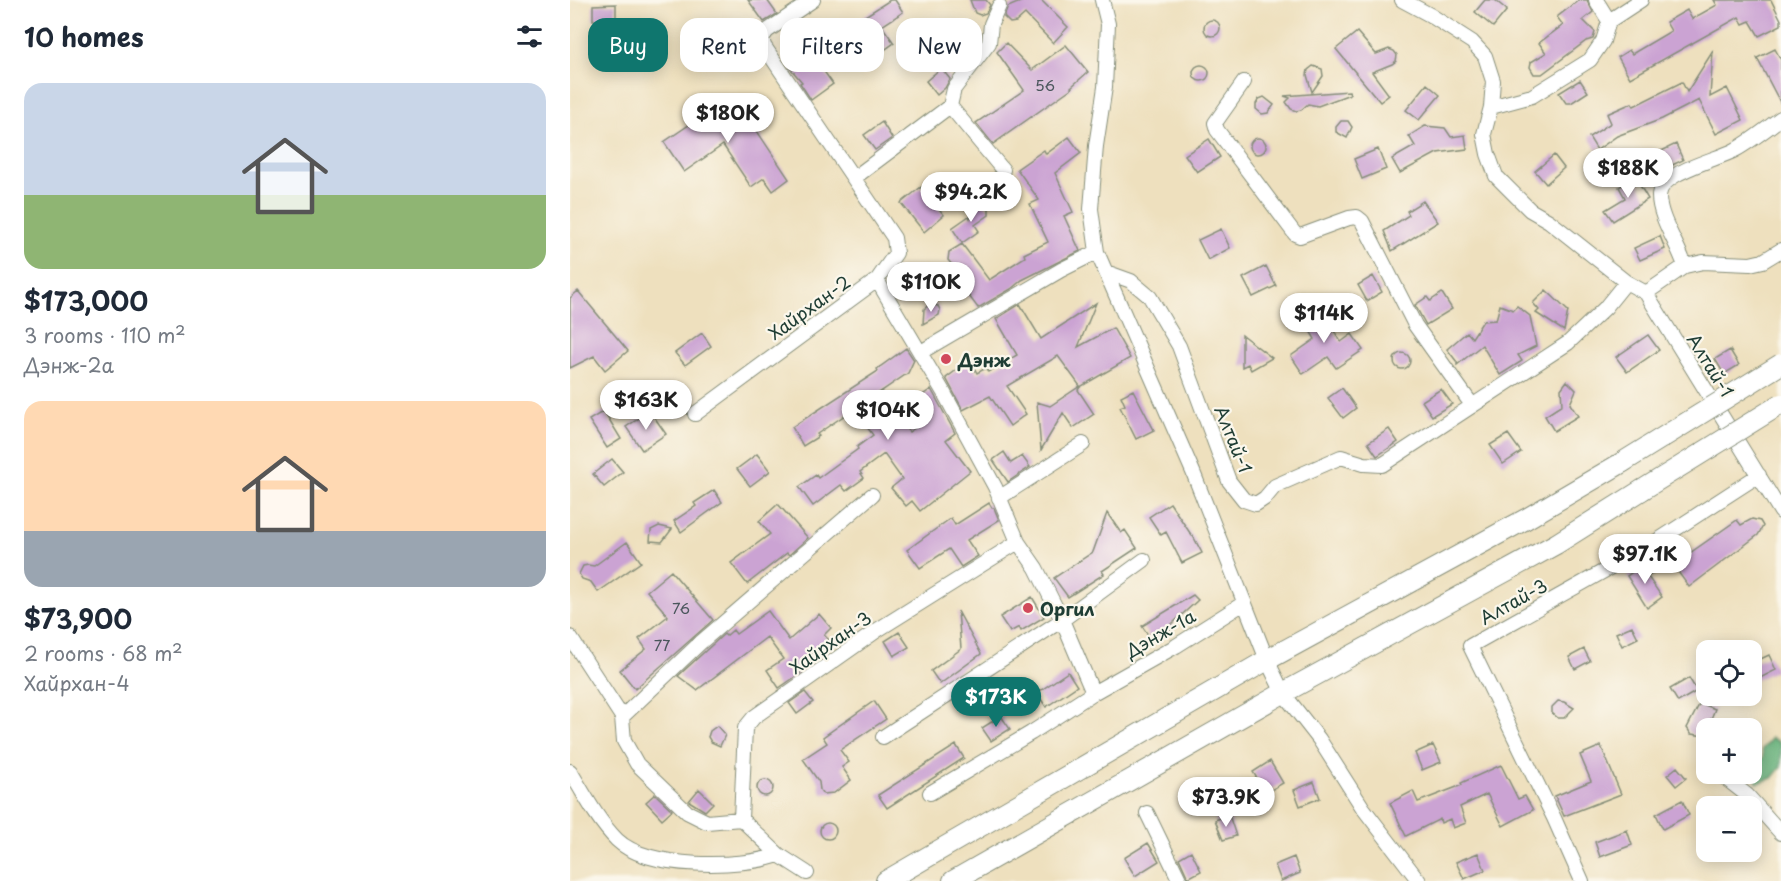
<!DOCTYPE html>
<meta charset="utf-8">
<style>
:root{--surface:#fff;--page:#f6f6f7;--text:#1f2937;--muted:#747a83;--accent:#0f766e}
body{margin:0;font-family:"Playpen Sans",sans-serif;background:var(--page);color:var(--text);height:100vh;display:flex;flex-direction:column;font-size:22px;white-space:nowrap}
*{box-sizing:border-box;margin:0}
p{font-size:20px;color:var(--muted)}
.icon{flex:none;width:33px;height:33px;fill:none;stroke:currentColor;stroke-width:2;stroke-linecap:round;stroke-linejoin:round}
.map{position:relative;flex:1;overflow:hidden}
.panel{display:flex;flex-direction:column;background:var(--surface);width:570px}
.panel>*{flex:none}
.hud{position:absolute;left:18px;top:18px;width:570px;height:54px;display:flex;gap:12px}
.controls{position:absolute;left:1126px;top:640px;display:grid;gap:12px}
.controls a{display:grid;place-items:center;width:66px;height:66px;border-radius:12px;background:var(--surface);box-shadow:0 3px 15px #0003;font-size:30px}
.price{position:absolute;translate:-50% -51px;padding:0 14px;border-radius:21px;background:#fff;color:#222;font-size:20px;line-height:39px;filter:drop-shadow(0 2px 3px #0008)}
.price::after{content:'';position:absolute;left:50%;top:36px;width:18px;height:14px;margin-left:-9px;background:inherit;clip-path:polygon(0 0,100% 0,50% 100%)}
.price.on{background:var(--accent);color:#fff}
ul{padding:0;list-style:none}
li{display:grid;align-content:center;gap:12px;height:318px;padding:0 24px}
li span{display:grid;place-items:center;height:186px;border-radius:18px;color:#555}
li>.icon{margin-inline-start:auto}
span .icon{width:108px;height:108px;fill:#fffc;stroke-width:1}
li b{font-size:26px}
h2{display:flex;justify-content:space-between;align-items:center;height:72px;padding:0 24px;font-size:26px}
.tag{padding:0 21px;border-radius:18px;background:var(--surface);box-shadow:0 3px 15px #0003;font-size:21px;line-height:54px}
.tag.on{background:var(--accent);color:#fff}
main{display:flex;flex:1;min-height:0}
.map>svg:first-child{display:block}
</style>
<main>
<section class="panel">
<h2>10 homes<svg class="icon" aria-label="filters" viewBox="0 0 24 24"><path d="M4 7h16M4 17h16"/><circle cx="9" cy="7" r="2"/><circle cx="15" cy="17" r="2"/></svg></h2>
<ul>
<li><span style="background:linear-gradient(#c9d6e8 60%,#8fb573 0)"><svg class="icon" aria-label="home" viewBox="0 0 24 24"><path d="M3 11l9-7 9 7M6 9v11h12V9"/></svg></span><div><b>$173,000</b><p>3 rooms · 110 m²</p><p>Дэнж-2а</p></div></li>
<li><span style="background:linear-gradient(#ffd9b3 70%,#9aa5b1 0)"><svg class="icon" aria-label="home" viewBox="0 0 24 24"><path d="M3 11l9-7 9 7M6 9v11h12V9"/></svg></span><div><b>$73,900</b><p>2 rooms · 68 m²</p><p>Хайрхан-4</p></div></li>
</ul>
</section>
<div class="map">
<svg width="1211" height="881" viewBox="0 0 1211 881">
<rect width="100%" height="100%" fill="#fbf7ec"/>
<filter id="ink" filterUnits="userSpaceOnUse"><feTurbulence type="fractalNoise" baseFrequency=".0167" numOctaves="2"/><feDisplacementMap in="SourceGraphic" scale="12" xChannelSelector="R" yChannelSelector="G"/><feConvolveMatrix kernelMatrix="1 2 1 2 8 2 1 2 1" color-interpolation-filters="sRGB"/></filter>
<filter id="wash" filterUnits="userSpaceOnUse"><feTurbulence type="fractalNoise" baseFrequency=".008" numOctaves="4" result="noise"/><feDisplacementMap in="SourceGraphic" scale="24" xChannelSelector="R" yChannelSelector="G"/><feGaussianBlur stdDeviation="1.35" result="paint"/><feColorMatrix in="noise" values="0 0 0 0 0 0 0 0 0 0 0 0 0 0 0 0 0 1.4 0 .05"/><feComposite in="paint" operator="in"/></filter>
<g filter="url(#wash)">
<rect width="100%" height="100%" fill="#eee0be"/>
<path fill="#66b17a" stroke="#427757" stroke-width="1.5" d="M1202 738 1211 743V767L1202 778 1187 783 1183 768 1193 757 1192 749Z"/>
<g id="blocks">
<path fill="#cba3d3" d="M178 0H197L207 14 194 22Z
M320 0H325L333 12 312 26 324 43 313 51 303 38 287 48 292 18Z
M400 0H416L420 5 416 13 410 15 405 13Z
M455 0H471L498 27 483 43 455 14 446 22 440 23 434 17 438 7Z
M915 0H925L937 10 923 27 905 12Z
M1009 0H1017L1023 12 1013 20 1025 32 1023 39 1016 41 972 74H964L960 67 961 62 976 53 969 43 993 25 987 17Z
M1144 0H1201L1211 20V25L1189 36 1180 21 1173 24 1169 17 1060 78 1048 57 1059 50 1062 54 1101 31 1096 22 1117 10 1122 19 1147 5Z
M46 4V20H23V5Z
M634 28a8 8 0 1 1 16 0a8 8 0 1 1-16 0Z
M368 29 380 46 386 41 398 56 382 72 357 38Z
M266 32 280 52 253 70 263 84 241 100 230 83 232 82 220 68V62L223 57 231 56Z
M787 32 806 54 819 49 824 51 827 55 826 61 822 64 802 72 819 95 810 102 766 49Z
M436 43 462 70 496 45 518 72 501 87 502 88 423 144 406 123 454 90 427 52Z
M1205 49 1211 60V104L1187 58Z
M1143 51 1140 97 1157 88 1173 120 1146 134 1129 100 1092 119 1047 136 1027 150 1019 137 1041 123 1037 114 1062 103 1064 106 1112 82 1117 92Z
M623 73a8 8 0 1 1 16 0a8 8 0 1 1-16 0Z
M743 66 752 69 753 76 742 92 737 75 738 70Z
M371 68 380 79 375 88 367 95 356 81Z
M1010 80 1018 92 1001 103H996L989 93Z
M857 84 870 95 849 120 836 110Z
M779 91 780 94 748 106 738 104 731 110 726 111 721 109 716 102 720 98 714 96Z
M163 95 219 179 203 191 194 178 181 187 153 145 114 172 94 142Z
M694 97 704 105 698 113 692 114 686 109V104L689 99Z
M771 121H778L782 127 777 138 766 132V127Z
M312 122 322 138 305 150 294 135Z
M855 126 875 128 881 137 895 135 897 149 867 153 830 173 822 159 845 146 839 136Z
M499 137 511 153 485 173 503 212 494 216 510 251 452 280 441 289 408 308 390 284 395 280 378 260 379 252 392 244 419 280 455 257 454 254 478 242 460 204 469 200 447 169 474 150 476 154Z
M680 146a8 8 0 1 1 16 0a8 8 0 1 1-16 0Z
M639 139 650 157 627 172 615 155Z
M1106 144 1113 160 1094 169 1087 153Z
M808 149 816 169 792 179 784 159Z
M984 155 994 168 976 184 965 171Z
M1065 177 1078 199 1043 221 1035 210 1055 198 1049 187Z
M351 187 374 215 354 232 331 203Z
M853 201 868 222 822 251 814 231 839 215 837 211Z
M412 203 419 208V215L405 225 409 231 392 243 382 228 399 216 400 218 404 207Z
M651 229 660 248 638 260 628 240Z
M1090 236 1095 249 1070 260 1064 248Z
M696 266 706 286 683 297 673 278Z
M803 276 812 292 797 301 788 285Z
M976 290 998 311 994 331 966 313 969 310 963 303Z
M8 291 58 351 35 370 24 356 0 368V298Z
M872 293 882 309 856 325 845 305 857 297 860 301Z
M526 303 508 347 543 328 560 358 510 387 508 390 524 414 503 428 493 413 471 450 467 402 480 406 510 386 488 356 437 386 456 414 440 426 420 396 393 410 376 378 400 360 407 373 416 368 418 372 447 355 426 319 450 304 471 339Z
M360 304 368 306 370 310 369 315 353 324 354 309Z
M748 305 771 342 782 334 793 350 766 368 758 357 733 374 721 356 745 339 731 316Z
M930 305 943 310 947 306 960 316 966 346 948 355 952 361 930 375 912 345 887 365V362L877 349 897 332 902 338 913 321 926 320Z
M132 333 141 346 115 365 105 353Z
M672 335 702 358 681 370 678 364 672 367Z
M1078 335 1089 350 1057 372 1046 357Z
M336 348 344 360 338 373 309 393 339 432 363 415 350 397 361 389 385 433 376 440 400 471 350 511 342 501 336 506 321 488 332 479 314 454 290 472 294 478 276 491 271 485 243 506 229 487 246 475 248 478 288 449 287 447 303 435 284 409 247 434 249 436 233 446 222 427 308 371 307 369Z
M1160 350 1169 365 1154 374 1145 359Z
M824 361a8 8 0 1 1 16 0a8 8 0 1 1-16 0Z
M997 381 1006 390 1000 404 1008 416 984 431 975 416 992 405 991 389Z
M772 388 786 408 773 418 758 398Z
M871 389 882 404 862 416 852 401Z
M563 390 584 430 566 439 550 407 555 405 551 396Z
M34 411 51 439 37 448 19 420Z
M80 411 96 434 72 450 56 427Z
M819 429 828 442 807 456 798 443Z
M938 434 951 452 933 464 920 445Z
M434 452 441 463 452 456 460 467 438 482 423 460Z
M187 454 200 471 180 486 167 469Z
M42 459 53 472 34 487 23 474Z
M144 490 152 502 111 532 104 521 126 506 124 503Z
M419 503 422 508H424L429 520 397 540 408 556 391 567 379 549 350 568 337 550 381 518 385 525Z
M600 503 622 536H623L632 553 612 563 596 532 591 535 579 517Z
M208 504 238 538 219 555 217 553 177 584 161 563 200 534 189 521Z
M537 513 551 533 555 530 567 548 532 571 534 574 498 597 484 578 523 552Z
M1182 519 1190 521 1193 526 1188 535 1119 587 1103 565 1167 520 1171 525Z
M89 526 102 529 92 542 80 541 81 530Z
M57 542 71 562 28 592 21 582 12 579 9 574 13 566 18 565 24 566Z
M1075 563 1083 573 1078 577 1092 597 1077 608 1057 576Z
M101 571 143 620 65 689 50 670 76 649 69 639 98 616 77 591Z
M623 595 628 600 602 624 604 628 582 641 572 626Z
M462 597 474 617 451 631 449 627 440 632 430 617Z
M198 611 219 640 249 614 261 628 254 635 259 640 236 659 240 665 225 677 209 688 197 670 213 659 197 637 127 690 108 676 154 634 156 636 163 630 166 634Z
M388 611 411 654 370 684 361 671 391 649Z
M1062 626 1068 638 1052 646 1046 633Z
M329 632 339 647 324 656 315 641Z
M1014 649 1020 661 1005 669 999 657Z
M1199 655 1206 670 1182 682V663Z
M498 672 507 686 476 707 467 693Z
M1119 678 1127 691 1108 702 1100 689Z
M235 692 243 702 227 714 219 703Z
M304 701 316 719 270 750 279 762 272 767 281 780 264 793 253 794 250 790 249 782 233 759 257 743 253 737Z
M988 701 994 702 1004 708 994 718H988L982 713V707Z
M1130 703 1145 709 1134 736 1121 734 1117 728Z
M431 716 440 729 421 741 412 728Z
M147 726 155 735 150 746 141 742 138 737 140 731Z
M386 745 394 758 317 808 308 795Z
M863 745 871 762 852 770 845 753Z
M1031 746 1051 794 994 816 985 796 1021 781 1010 755Z
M700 761 713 783 696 793 683 772Z
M931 765 948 799 955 796 963 810 933 826 917 794 890 807 896 823 883 828 880 819 871 823 870 819 836 836 820 803 843 791 848 802 892 785 891 783Z
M1107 767 1116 778 1106 786 1097 775Z
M187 788a8 8 0 1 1 16 0a8 8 0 1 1-16 0Z
M744 782 750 798 730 806 724 790Z
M129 789 143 803 135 811 119 801Z
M85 794 102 810 92 819 76 802Z
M1112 800 1119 815 1093 829 1086 814Z
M659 815 666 836 653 840 645 820Z
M250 831a8 8 0 1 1 16 0a8 8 0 1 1-16 0Z
M1057 830 1062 845 1030 857 1025 842Z
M578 843 589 861 565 876 554 858Z
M621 851 631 871 618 878 609 858Z
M908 853 915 870 894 879 886 862Z
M724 857 730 873 711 881 705 865Z"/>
</g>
</g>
<g filter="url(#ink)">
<use href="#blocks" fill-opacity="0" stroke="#868e79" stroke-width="1.5"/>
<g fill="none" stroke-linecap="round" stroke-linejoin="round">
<defs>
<path id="minor" d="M532 0 538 24 535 87 526 146 521 209 527 252 623 472 697 660 713 693 749 739 793 808 849 881
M832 0 860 15 902 42 915 56 923 81 921 107 914 134 918 154 926 176 960 210 979 221 1056 282 1076 293 1211 512
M1039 21 1071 0
M674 82 645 123 647 130 725 234 730 236 779 218 787 217 792 221 845 325 902 405
M380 106 433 170
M921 107 962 96 1020 60 1033 41 1039 21 1026 0
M284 178 380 106 384 89 419 43 421 24 429 6
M1115 266 1133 262 1180 264 1193 261 1211 250
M536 272 561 281 580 297 609 346 659 481 674 500 686 504 695 498 705 486 771 457 794 464 812 465 998 343 1035 308 1056 282
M307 280 374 393 425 487 448 542 466 568 492 620 523 693
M1076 293 1115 266C1108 244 1089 218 1089 196 1089 172 1147 160 1165 150 1181 141 1196 129 1211 118
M351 352 491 270 527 252
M125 414 307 280 326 253 324 238 194 46 192 38 197 31 243 0
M429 498 513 444
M0 637 52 717 54 741 67 764 117 812 137 822 171 819
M52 717 130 643 302 495
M313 737 492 620 574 560
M0 771C14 794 28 821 47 840 78 870 171 868 209 855
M1150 774 1177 795 1211 833
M360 793 461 733 523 693 606 646 674 603
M577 813 610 881
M171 819 175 728 184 717 309 629 448 542
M171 819 209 855 237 873
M1012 881 984 818 900 646 1084 543 1189 475"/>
<path id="secondary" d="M316 881 697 660 956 519 1053 462
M383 881 713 693 986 544 1072 490"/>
</defs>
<use href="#minor" stroke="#868e79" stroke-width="16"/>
<use href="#secondary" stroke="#868e79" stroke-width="22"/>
<use href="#minor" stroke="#fff" stroke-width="14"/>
<use href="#secondary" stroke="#fff" stroke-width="20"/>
<defs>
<path id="secondary-bridge" d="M1053 462 1211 364
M1072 490 1211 404"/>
</defs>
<use href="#secondary-bridge" stroke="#868e79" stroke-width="22" stroke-linecap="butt"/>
<use href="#secondary-bridge" stroke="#fff" stroke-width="20"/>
</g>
</g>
<g fill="#d1495b" stroke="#fbf7ec" stroke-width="2">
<circle cx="376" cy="359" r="6"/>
<circle cx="458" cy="608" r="6"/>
</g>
<g text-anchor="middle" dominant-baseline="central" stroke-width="4.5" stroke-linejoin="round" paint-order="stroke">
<g font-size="15" fill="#4a565c">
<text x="475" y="84">56</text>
<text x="111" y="607">76</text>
<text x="92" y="644">77</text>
</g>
<g font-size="18" fill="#1f3d34" stroke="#fbf7ec">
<text transform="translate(239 307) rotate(-36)">Хайрхан-2</text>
<text transform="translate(1141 365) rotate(58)">Алтай-1</text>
<text transform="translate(664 439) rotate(68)">Алтай-1</text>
<text transform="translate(943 601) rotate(-29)">Алтай-3</text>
<text transform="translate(590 633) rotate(-30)">Дэнж-1а</text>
<text transform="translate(260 642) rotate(-35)">Хайрхан-3</text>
</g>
<g font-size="18" font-weight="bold" fill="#1f3d34" stroke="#fbf7ec" text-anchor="start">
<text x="388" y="359">Дэнж</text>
<text x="470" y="608">Оргил</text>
</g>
</g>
</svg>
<div class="controls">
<a><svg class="icon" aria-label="locate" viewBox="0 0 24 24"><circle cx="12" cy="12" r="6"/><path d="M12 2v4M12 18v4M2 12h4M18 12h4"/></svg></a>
<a>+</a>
<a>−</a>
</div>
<b class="price" style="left:158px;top:144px">$180K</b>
<b class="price" style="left:1058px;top:199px">$188K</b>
<b class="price" style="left:401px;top:223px">$94.2K</b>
<b class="price" style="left:361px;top:313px">$110K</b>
<b class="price" style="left:754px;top:344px">$114K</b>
<b class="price" style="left:76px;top:431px">$163K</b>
<b class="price" style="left:318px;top:441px">$104K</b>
<b class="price" style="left:1075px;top:585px">$97.1K</b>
<b class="price on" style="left:426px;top:728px">$173K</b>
<b class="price" style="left:656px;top:828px">$73.9K</b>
<div class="hud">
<a class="tag on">Buy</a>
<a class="tag">Rent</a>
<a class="tag">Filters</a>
<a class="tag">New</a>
</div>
</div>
</main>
